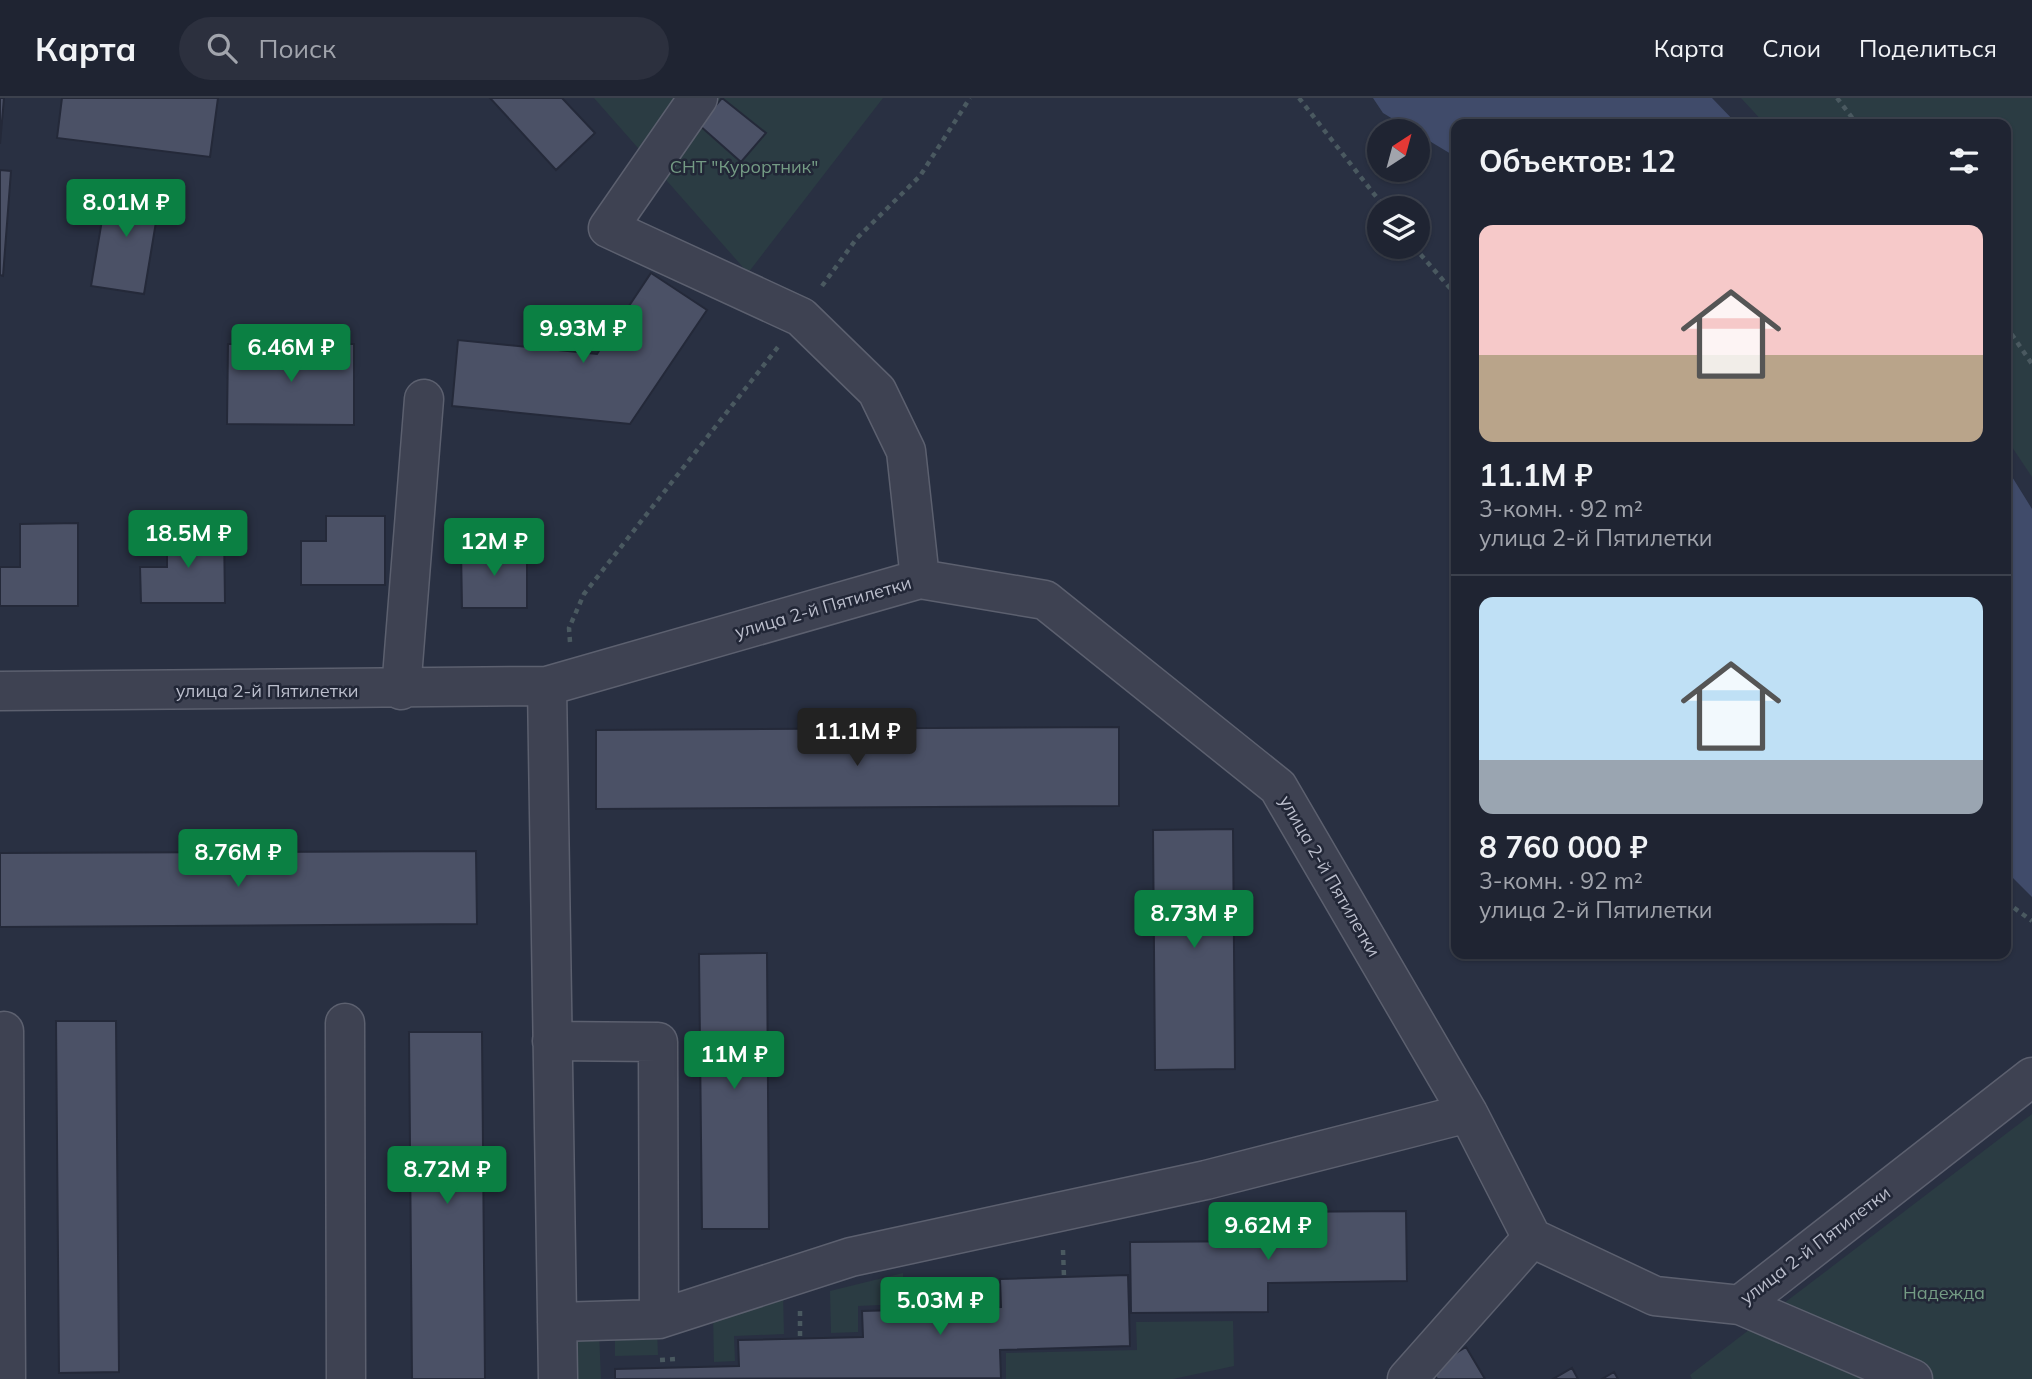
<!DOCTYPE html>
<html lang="ru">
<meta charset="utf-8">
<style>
:root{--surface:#1f2432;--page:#2c303e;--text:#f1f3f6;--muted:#a1a4ac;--line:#3c414d;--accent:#0b8043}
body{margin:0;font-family:Mulish,sans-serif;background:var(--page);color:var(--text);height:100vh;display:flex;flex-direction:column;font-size:26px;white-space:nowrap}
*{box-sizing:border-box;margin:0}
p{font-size:23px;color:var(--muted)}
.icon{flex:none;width:38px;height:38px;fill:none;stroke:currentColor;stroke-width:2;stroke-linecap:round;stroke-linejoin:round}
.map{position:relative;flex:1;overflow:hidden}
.side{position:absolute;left:1451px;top:21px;width:560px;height:840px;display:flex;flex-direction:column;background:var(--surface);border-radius:14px;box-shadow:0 2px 5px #0004,0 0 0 2px var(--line)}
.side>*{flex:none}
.needle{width:46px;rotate:36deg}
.controls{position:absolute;left:1367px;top:21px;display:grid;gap:14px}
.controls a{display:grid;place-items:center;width:63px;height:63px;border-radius:50%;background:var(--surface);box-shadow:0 2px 5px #0004,0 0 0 2px var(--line);font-size:35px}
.price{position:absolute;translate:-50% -60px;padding:0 16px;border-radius:7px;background:var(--accent);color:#fff;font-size:23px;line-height:46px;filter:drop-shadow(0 2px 4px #0008)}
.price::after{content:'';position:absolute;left:50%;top:42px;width:21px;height:16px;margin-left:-10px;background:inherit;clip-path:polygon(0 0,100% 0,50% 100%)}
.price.on{background:#222;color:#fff}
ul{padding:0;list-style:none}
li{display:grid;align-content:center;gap:14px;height:371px;padding:0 28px}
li+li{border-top:2px solid var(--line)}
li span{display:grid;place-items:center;height:217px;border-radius:14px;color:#555}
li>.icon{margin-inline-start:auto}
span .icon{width:126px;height:126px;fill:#fffc;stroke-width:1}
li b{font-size:30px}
h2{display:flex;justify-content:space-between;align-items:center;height:84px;padding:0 28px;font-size:30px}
header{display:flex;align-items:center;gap:42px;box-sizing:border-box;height:98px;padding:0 35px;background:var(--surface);border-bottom:2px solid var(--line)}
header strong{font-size:33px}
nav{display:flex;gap:38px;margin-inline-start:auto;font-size:24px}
.search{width:490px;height:63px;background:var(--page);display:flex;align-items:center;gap:18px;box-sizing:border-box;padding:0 24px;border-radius:38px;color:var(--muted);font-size:26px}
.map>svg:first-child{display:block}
</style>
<header>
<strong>Карта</strong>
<div class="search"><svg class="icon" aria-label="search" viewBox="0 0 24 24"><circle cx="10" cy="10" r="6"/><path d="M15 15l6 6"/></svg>Поиск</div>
<nav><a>Карта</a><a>Слои</a><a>Поделиться</a></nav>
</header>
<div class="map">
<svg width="2032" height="1281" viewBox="0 0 2032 1281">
<rect width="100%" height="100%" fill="#293042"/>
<path fill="#2b3c43" d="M594 0H883L748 175Z
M1741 0H2032V379L2006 340V26H1765Z
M2032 1016V1281H1692L1690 1277Z
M903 1175V1206L858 1208V1234L831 1235 830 1193Z
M783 1195 784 1236 734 1238 735 1263 714 1264 713 1217Z
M1233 1223 1234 1268 1173 1281H1006V1255L1137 1252 1136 1224Z
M657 1232 658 1257 615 1258V1233Z
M571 1234H599L601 1281H573Z"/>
<path fill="#404b6a" d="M1373 0H1712L1737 26H1456V59L1383 15Z
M2006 369 2032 411V799L2006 773Z"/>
<path fill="#4b5166" stroke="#242939" stroke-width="2" d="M0 0H4L0 46Z
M62 0H218L210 59 57 40Z
M490 0H562L595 35 556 72Z
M722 0 766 35 741 64 699 27Z
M0 72 11 73 3 178 0 177Z
M108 86 161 94 144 196 91 188Z
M651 175 707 212 630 326 452 308 458 242 597 256Z
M228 246H354V327L227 326Z
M326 418H385V487H301V443H326Z
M78 425V508H0V469H20V426Z
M167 431H224L225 505H141L140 469H167Z
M527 450V510H462L461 451Z
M1119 629V708L596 711V632Z
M1233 731 1235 971 1155 972 1153 732Z
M476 753 477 826 0 829V755Z
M767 855 769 1131H702L699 856Z
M56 923H116L119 1274 59 1275Z
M409 934H482L485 1281H412Z
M1406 1113 1407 1183 1268 1185V1214L1131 1215 1130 1144 1266 1143V1114Z
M1128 1177 1130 1248 1000 1252 1001 1280 615 1281V1271L739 1268 738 1242 863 1239 862 1213 1001 1209 1000 1181Z
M1466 1249 1485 1281H1437L1431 1270Z
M1572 1270 1578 1281H1553Z
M1614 1274 1618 1281H1602Z"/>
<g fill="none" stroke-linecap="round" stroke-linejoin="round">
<defs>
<path id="minor" d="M698 0 608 130 801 219 877 293 906 353 920 481
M547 588 558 1281
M401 592 424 301
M0 593 547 588 920 481 1045 502 1278 689 1468 1015 1532 1140 1407 1281
M345 925 346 1281
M4 933 6 1281
M552 943 658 944 659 1221
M1532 1140 1655 1198 1740 1207 2032 979
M1740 1207 1913 1281
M557 1224 659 1221 851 1159 1206 1082 1468 1015"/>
</defs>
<use href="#minor" stroke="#5c606f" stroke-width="41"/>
<path stroke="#4a5960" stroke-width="4.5" stroke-dasharray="5 5" stroke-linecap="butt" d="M1299 0 1385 110
M1837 0 1857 26
M1414 149 1456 197
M822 188 857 140 920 78 970 0
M2006 228 2032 266
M570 544 569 530 584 496 778 249
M2006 804 2032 823
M1063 1152 1064 1179
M930 1180 931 1211
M800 1213V1240
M660 1262 676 1261"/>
<use href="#minor" stroke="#3e4252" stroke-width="38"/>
</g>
<g text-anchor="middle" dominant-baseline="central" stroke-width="5" stroke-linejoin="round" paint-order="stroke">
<g font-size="18" fill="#749b84" stroke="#222737">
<text x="744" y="68">СНТ "Курортник"</text>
<text x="1944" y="1194">Надежда</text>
</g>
<g font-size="18" fill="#bbbecc" stroke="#222737">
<text transform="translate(823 509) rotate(-16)">улица 2-й Пятилетки</text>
<text x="267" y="592">улица 2-й Пятилетки</text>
<text transform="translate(1330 778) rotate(60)">улица 2-й Пятилетки</text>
<text transform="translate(1815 1147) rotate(-37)">улица 2-й Пятилетки</text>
</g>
</g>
</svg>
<div class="controls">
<a><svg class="needle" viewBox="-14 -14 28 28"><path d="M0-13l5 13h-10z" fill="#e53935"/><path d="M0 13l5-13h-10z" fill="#a1a4ac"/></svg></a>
<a><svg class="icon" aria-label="layers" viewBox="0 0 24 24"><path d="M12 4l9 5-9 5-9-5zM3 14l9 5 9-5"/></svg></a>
</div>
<b class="price" style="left:126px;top:141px">8.01M ₽</b>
<b class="price" style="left:583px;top:267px">9.93M ₽</b>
<b class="price" style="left:291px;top:286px">6.46M ₽</b>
<b class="price" style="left:188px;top:472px">18.5M ₽</b>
<b class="price" style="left:494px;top:480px">12M ₽</b>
<b class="price on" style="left:857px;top:670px">11.1M ₽</b>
<b class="price" style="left:238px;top:791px">8.76M ₽</b>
<b class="price" style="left:1194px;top:852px">8.73M ₽</b>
<b class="price" style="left:734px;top:993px">11M ₽</b>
<b class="price" style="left:447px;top:1108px">8.72M ₽</b>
<b class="price" style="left:1268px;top:1164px">9.62M ₽</b>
<b class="price" style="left:940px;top:1239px">5.03M ₽</b>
<section class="side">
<h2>Объектов: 12<svg class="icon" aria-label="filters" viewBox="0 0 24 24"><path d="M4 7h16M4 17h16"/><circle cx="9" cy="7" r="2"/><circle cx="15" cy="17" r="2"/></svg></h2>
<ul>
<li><span style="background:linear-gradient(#f6c9c9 60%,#b9a48a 0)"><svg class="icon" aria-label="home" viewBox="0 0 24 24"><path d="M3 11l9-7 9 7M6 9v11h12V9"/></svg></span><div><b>11.1M ₽</b><p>3-комн. · 92 m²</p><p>улица 2-й Пятилетки</p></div></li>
<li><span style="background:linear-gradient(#bfe0f5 75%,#9aa5b1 0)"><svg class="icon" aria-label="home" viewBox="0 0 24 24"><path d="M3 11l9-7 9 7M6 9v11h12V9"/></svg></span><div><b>8 760 000 ₽</b><p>3-комн. · 92 m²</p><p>улица 2-й Пятилетки</p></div></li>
</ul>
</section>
</div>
